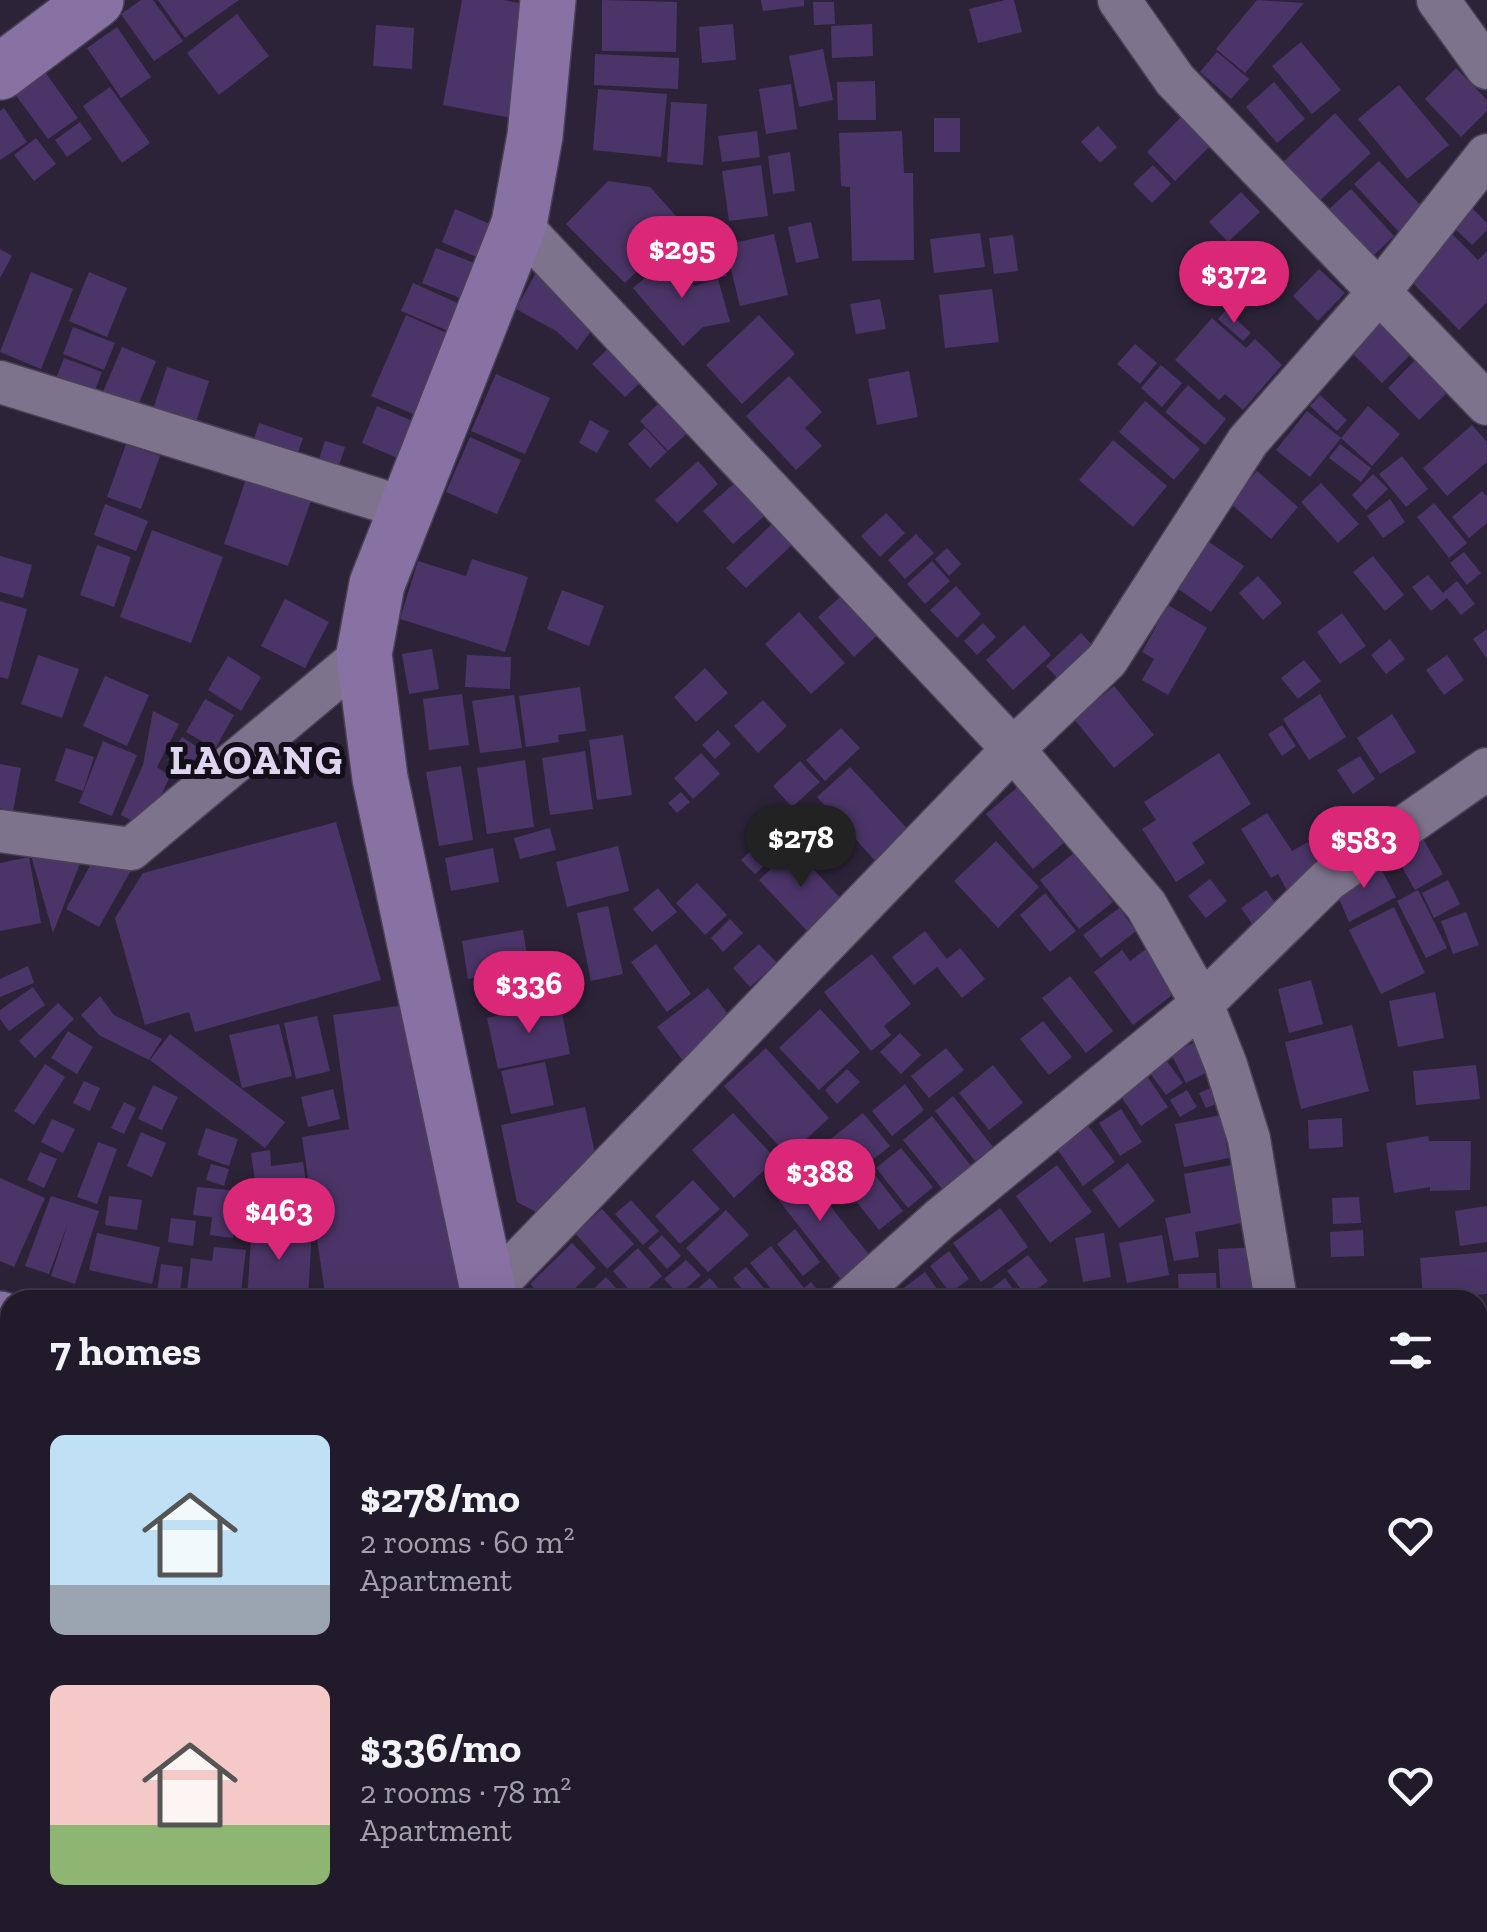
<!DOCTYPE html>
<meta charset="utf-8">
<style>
:root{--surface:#211a2b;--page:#2d2737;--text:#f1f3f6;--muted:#a2a1a9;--line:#3e3847;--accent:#db2777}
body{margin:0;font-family:"Zilla Slab",serif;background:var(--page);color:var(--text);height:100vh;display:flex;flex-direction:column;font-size:38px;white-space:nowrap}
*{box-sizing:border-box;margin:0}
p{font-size:32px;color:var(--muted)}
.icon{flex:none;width:55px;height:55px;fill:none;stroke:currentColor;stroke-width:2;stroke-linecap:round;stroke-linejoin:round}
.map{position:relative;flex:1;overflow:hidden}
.sheet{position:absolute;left:0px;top:1290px;width:1488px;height:642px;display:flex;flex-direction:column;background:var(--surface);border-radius:30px 30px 0 0;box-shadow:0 10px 40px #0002,0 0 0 2px var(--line)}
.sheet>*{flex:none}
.price{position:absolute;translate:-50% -85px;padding:0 22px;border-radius:35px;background:var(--accent);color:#fff;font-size:32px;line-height:65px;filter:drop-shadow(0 2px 5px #0008)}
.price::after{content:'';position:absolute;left:50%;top:60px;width:30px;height:22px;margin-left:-15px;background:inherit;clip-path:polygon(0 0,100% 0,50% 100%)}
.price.on{background:#222;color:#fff}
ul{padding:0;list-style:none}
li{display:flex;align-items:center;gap:30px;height:250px;padding:0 50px}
li span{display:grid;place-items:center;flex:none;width:280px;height:200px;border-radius:15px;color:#555}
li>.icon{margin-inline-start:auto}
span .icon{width:120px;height:120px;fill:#fffc;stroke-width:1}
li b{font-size:42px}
h2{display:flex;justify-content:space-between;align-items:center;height:120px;padding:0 50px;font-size:42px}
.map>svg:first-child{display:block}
</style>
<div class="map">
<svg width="1487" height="1932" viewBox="0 0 1487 1932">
<rect width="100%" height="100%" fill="#2c2339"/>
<path fill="#4b3568" d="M141 0H153L183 41 154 61 121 14Z
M158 0H239L185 38Z
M462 0H503L542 7 522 120 443 105Z
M602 0 677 2 676 52 602 51Z
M761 0H804V6L763 11Z
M1005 0H1014L1022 32 978 43 969 9Z
M1257 0 1304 3 1245 73 1216 49Z
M813 2H834L835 24 814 25Z
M237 14 269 56 219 95 187 53Z
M733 24 736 60 702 63 699 27Z
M872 24 873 56 832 58 831 26Z
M376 25 414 28 412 69 373 66Z
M117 27 151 77 121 98 87 48Z
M1301 42 1341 90 1312 114 1272 66Z
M823 49 833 100 799 107 789 56Z
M1217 52 1249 79 1231 99 1200 72Z
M595 54 679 58 678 89 594 85Z
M1456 68 1487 100V111L1461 137 1425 99Z
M45 72 78 118 48 139 15 94Z
M875 81 876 120H838L837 82Z
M1274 82 1305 119 1277 143 1246 107Z
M791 84 797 129 766 134 759 89Z
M1399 85 1449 145 1407 179 1358 119Z
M110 87 150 143 122 163 83 106Z
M598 89 667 94 661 157 593 150Z
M671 102 707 104 703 165 667 162Z
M4 108 27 142 0 160V111Z
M1335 113 1371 153 1316 204 1280 165Z
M1182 116 1211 145 1175 181 1147 152Z
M934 118H960V152H934Z
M80 122 92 139 67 157 55 140Z
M1098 126 1117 147 1100 163 1081 142Z
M757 131 760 157 722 162 718 136Z
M902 131 904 173H913L914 260 852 261 850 187 841 186 839 133Z
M36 138 56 164 34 181 14 155Z
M790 152 795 191 773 194 768 156Z
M1379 161 1424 209 1399 232 1354 184Z
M761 165 768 216 729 221 722 171Z
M1153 165 1171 184 1152 203 1133 184Z
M608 181 650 187 684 225 625 283 566 224Z
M1351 189 1394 236 1373 256 1329 209Z
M1241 192 1260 212 1228 242 1209 222Z
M1472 208 1487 223V230L1472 245 1453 227Z
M455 209 511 233 497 266 442 242Z
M811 222 819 258 796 263 788 227Z
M715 227 727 276 701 281 691 232Z
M1449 231 1478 260 1487 251V302L1459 330 1405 275Z
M980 233 985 267 934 273 930 239Z
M774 234 788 295 740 306 725 245Z
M1013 235 1018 271 994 274 989 238Z
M436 248 497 272 483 307 422 283Z
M0 249 12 256 0 278Z
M669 257 694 286 718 279 730 322 703 327 683 346 633 288Z
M1319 269 1345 293 1318 321 1293 296Z
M537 271 599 320 577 350 556 331 516 309Z
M31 272 73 289 41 369 0 352Z
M89 272 127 288 107 337 69 321Z
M413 283 462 305 451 332 401 311Z
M992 289 999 342 945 348 939 295Z
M880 299 886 329 856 334 850 304Z
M1226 310 1251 333 1243 341 1218 319Z
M406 315 467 342 432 422 371 396Z
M759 315 795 354 742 404 706 365Z
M1378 315 1414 351 1382 383 1346 347Z
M1212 318 1246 348 1255 339 1282 365 1243 410 1225 394 1219 400 1175 360Z
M73 327 115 343 104 370 63 354Z
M615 342 647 376 625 397 592 364Z
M1135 344 1157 363 1140 384 1117 364Z
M122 347 156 361 135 413 100 399Z
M64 358 102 372 93 395 55 381Z
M1417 358 1449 391 1419 420 1388 388Z
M1161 365 1182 383 1162 407 1141 388Z
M167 367 209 381 193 432 150 418Z
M909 371 918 417 877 425 868 379Z
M496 374 550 398 525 454 471 431Z
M789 376 822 412 805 428 822 446 796 470 746 416Z
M1188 385 1226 419 1205 445 1165 412Z
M674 389 702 419 668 451 640 421Z
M1320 395 1347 420 1337 431 1310 406Z
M1145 401 1200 449 1174 480 1119 432Z
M377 406 434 430 419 467 362 443Z
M1368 406 1400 434 1372 466 1341 438Z
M1307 411 1341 438 1310 477 1276 450Z
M590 420 609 431 597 453 579 443Z
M259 423 303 438 295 461 252 446Z
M1472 425 1487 442V462L1447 496 1423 468Z
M645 428 667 452 650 468 628 444Z
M470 437 521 460 497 514 446 492Z
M1113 440 1167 486 1133 527 1079 480Z
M325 441 345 447 337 472 317 465Z
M126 444 160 456 141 509 107 497Z
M1340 444 1371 468 1361 482 1329 458Z
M1402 456 1428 489 1406 507 1379 474Z
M698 461 718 484 677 523 655 500Z
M1257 471 1298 507 1271 539 1230 503Z
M248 473 313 495 288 566 224 544Z
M1373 474 1388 489 1366 510 1352 495Z
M738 480 768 513 733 544 703 511Z
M1321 483 1359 524 1338 543 1301 502Z
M1482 491 1487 496V523L1469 538 1452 517Z
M1390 499 1405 522 1383 538 1367 516Z
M1434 503 1467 543 1449 558 1417 517Z
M105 504 148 521 136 551 94 535Z
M886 513 905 533 880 557 861 536Z
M772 524 792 545 746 588 726 568Z
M152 530 223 557 191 643 120 617Z
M916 534 934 553 905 579 888 560Z
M1206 540 1244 566 1211 612 1174 586Z
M97 545 131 557 114 607 80 595Z
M947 548 961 564 949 576 935 559Z
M1464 552 1481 573 1467 585 1450 563Z
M0 556 32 565 23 598 0 592Z
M1373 556 1404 595 1385 611 1353 572Z
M472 559 528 577 505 652 400 619 418 561 466 576Z
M932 561 950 581 925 604 907 584Z
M1428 575 1443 593 1457 581 1475 604 1461 615 1447 598 1431 611 1412 587Z
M1258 576 1282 603 1263 620 1239 593Z
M852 586 888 625 854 657 818 617Z
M956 586 981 614 957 638 930 610Z
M562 590 604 606 589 646 547 629Z
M285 599 329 622 305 668 261 646Z
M0 601 27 609 8 679 0 677Z
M1168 605 1207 628 1168 695 1142 680 1154 659 1142 652Z
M799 612 845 663 811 694 765 644Z
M1342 613 1366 646 1340 664 1317 632Z
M983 623 996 637 977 655 964 641Z
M1024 625 1051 655 1013 690 986 660Z
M1487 629V659L1473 639Z
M1081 633 1099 652 1064 685 1046 666Z
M1390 639 1405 659 1386 674 1371 655Z
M432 649 439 689 409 694 402 654Z
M38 655 79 669 62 718 21 704Z
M467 655 511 657 510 689 465 687Z
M1447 655 1464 680 1444 695 1426 670Z
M228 656 261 677 241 711 208 690Z
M1304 660 1321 681 1298 699 1281 678Z
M705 668 728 693 696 722 674 697Z
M105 676 149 695 127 746 83 726Z
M1114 686 1154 735 1114 768 1074 719Z
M580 687 586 731 558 735 559 742 526 747 519 696Z
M462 694 469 745 429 750 423 699Z
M1320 694 1346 737 1309 760 1283 719Z
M514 695 522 748 480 753 472 701Z
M205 699 234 715 215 749 186 732Z
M763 700 787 726 758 753 734 726Z
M153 711 179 724 157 767 170 776 146 828 121 815 143 765Z
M1392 714 1416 752 1380 774 1357 738Z
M1282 725 1296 746 1282 756 1268 734Z
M841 728 860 748 825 781 806 760Z
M718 730 731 744 715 759 702 745Z
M623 735 632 795 597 800 589 740Z
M182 737 216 759 201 782 167 760Z
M103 741 137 755 112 816 79 803Z
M66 748 94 757 83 791 55 781Z
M585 751 593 809 550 815 542 758Z
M701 753 720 774 693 799 674 778Z
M1219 753 1251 804 1192 843 1205 863 1176 882 1142 829 1156 820 1144 802Z
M1360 756 1375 779 1353 794 1337 770Z
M525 760 534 827 487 834 477 768Z
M800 761 820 782 792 807 773 786Z
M0 764 21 768 13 811 0 808Z
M461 766 473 840 439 846 426 772Z
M850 767 913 835 880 866 817 797Z
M1026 780 1073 835 1033 869 986 814Z
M681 792 690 802 677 813 668 803Z
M1267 813 1292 851 1308 842 1324 869 1288 892 1278 874 1271 878 1241 829Z
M336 822 381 980 195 1032 189 1012 145 1025 115 918 143 873Z
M550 828 556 850 520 859 514 838Z
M1422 837 1443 874 1415 890 1394 853Z
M763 839 776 855 755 874 741 860Z
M996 841 1039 887 998 928 954 881Z
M101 846 134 865 99 927 66 909Z
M618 846 629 891 567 907 556 862Z
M493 848 499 882 451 891 445 858Z
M794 848 842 900 808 932 759 880Z
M30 852 84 853 53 933Z
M1074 853 1113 902 1079 929 1040 880Z
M29 857 41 923 0 931V863Z
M1376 859 1396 897 1349 922 1334 887Z
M1210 879 1227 901 1206 918 1188 896Z
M1448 880 1460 904 1434 918 1422 893Z
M697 883 727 915 705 935 676 903Z
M658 888 677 912 652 932 633 909Z
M1266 890 1283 914 1258 932 1241 908Z
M1418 890 1447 948 1426 958 1397 901Z
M1045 893 1076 931 1050 952 1020 915Z
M608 906 623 974 591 981 577 913Z
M1394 907 1425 973 1381 994 1349 930Z
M1119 908 1136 931 1101 958 1083 935Z
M1466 912 1479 945 1453 954 1441 921Z
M730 919 743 933 723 952 711 938Z
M523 930 529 968 468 979 462 941Z
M925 931 947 959 960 948 985 979 962 998 937 967 914 985 892 957Z
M1157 941 1188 983 1133 1025 1094 972 1122 950 1130 961Z
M656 944 691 994 667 1012 631 962Z
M759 944 777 963 750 987 733 968Z
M872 954 911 1004 884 1026 891 1035 871 1051 824 992Z
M28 966 34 983 0 997V979Z
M1070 976 1113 1031 1086 1053 1042 998Z
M1311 980 1323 1024 1289 1033 1278 989Z
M33 987 45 1005 9 1031 0 1019V1010Z
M708 988 735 1023 684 1062 657 1027Z
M1435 992 1444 1038 1398 1047 1389 1001Z
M100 996 114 1015 162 1039 149 1060 99 1035 81 1015Z
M560 1002 570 1054 498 1069 487 1018Z
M58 1003 74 1019 35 1058 19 1041Z
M420 1003 467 1292 410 1300H326L302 1137 349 1129 333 1015Z
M820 1009 860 1052 819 1090 779 1048Z
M317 1016 330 1071 296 1079 284 1023Z
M1043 1021 1072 1057 1049 1075 1020 1039Z
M279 1024 292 1076 242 1088 229 1035Z
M1352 1025 1369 1091 1301 1109 1285 1042Z
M68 1031 93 1047 77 1074 51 1058Z
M900 1033 921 1055 901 1074 880 1052Z
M170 1034 285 1122 265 1148 150 1060Z
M1209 1035 1223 1064 1186 1083 1171 1054Z
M766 1048 829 1118 788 1156 724 1086Z
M946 1048 964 1070 929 1098 911 1076Z
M1166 1060 1183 1083 1166 1095 1150 1073Z
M545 1062 554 1105 511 1114 501 1071Z
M45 1064 65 1077 34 1125 14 1111Z
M993 1065 1023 1103 989 1130 959 1093Z
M1476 1065 1480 1099 1416 1105 1413 1071Z
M847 1069 860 1082 837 1104 825 1090Z
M1147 1076 1168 1107 1141 1126 1120 1095Z
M84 1081 100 1088 90 1111 73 1103Z
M1222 1083 1229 1099 1206 1108 1199 1093Z
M905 1084 924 1110 892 1136 872 1111Z
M153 1085 178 1097 162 1130 138 1119Z
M333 1089 340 1119 308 1127 301 1097Z
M1187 1090 1197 1107 1180 1117 1170 1100Z
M953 1096 993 1147 975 1161 935 1111Z
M124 1102 136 1108 124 1134 111 1128Z
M585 1107 596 1158 542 1215 517 1202 501 1125Z
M1121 1109 1142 1142 1120 1156 1099 1123Z
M733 1113 776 1159 734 1198 692 1150Z
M863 1113 890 1146 844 1183 817 1150Z
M1221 1115 1229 1158 1184 1167 1175 1124Z
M932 1116 972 1167 943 1190 903 1140Z
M1342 1118 1343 1147 1309 1149 1308 1120Z
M52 1119 75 1129 63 1153 41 1142Z
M1086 1123 1115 1162 1083 1186 1055 1146Z
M206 1128 238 1139 229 1166 197 1155Z
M141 1132 166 1143 152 1177 127 1166Z
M1428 1136 1429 1141H1471L1470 1190 1430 1191V1187L1394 1193 1386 1143Z
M98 1142 117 1149 97 1204 77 1197Z
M901 1148 933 1187 908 1208 876 1168Z
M270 1150 271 1166 303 1162 310 1210 260 1217 251 1153Z
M40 1152 57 1159 44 1188 27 1180Z
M1128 1163 1155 1201 1119 1228 1092 1190Z
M211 1164 229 1169 224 1186 206 1180Z
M1237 1164 1247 1222 1195 1232 1199 1257 1174 1261 1165 1218 1191 1213 1184 1174Z
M1057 1165 1092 1212 1050 1243 1016 1196Z
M798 1166 871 1257 842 1281 770 1189Z
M872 1171 903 1211 879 1230 848 1191Z
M0 1178 45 1198 14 1267 0 1261Z
M693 1180 720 1209 680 1244 655 1216Z
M197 1187 238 1191 233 1238 210 1235 212 1217 193 1215Z
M51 1196 99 1211 75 1284 51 1276 68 1223 49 1274 25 1266Z
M109 1196 142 1200 137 1230 105 1225Z
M1359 1197 1361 1223 1333 1224 1332 1198Z
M631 1200 659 1231 643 1245 615 1214Z
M1487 1206V1242L1460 1246 1455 1211Z
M1000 1208 1028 1247 981 1282 953 1243Z
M602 1209 634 1244 607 1269 575 1233Z
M726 1210 749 1235 708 1272 686 1248Z
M171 1218 196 1221 193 1246 168 1242Z
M252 1224 312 1228 308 1300H247Z
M795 1229 820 1262 803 1276 777 1244Z
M1363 1230 1364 1256 1331 1257 1330 1232Z
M97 1233 160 1247 152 1284 89 1270Z
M1104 1233 1111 1277 1083 1282 1075 1238Z
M662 1235 681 1256 667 1269 648 1248Z
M1162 1235 1169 1275 1127 1283 1119 1243Z
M572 1243 596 1268 563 1300H545L530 1284Z
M771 1246 804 1288 811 1282 826 1300H780L750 1263Z
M214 1247 246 1250 240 1300H186L191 1258 212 1261Z
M1264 1247 1267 1297 1221 1299 1218 1249Z
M638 1248 662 1276 637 1299 613 1271Z
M949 1251 969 1279 950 1293 930 1266Z
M1487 1252V1294L1423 1300 1420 1258Z
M1028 1255 1048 1281 1027 1297 1007 1271Z
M686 1260 701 1275 679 1295 664 1279Z
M161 1264 183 1267 179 1300H156Z
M746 1267 774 1300H751L733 1278Z
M925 1272 945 1300H908L901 1290Z
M1216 1273 1217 1300H1179L1178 1274Z
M606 1277 627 1300H582Z
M710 1278 728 1300H684Z
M1005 1278 1021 1300H991L985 1293Z
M0 1338 10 1341V1444L1 1474Z
M1478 1375H1487V1410H1478Z
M10 1585V1634L0 1635V1586Z
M10 1641V1676L0 1677V1642Z
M0 1711H10V1765L0 1766Z
M3 1816 10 1817V1874H1Z
M0 1914 9 1915V1932H0Z
M16 1922H55L56 1932H16Z
M153 1922H180V1932H153Z
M357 1922H379L378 1932H356Z
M381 1922 414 1925 413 1932H380Z
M444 1922H497V1930H444Z
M690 1922 739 1926 738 1932H689Z
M812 1922H851V1928L811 1927Z
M882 1922H912V1931L882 1929Z
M959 1922H998V1932H959Z
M1053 1922H1092L1091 1932H1053Z
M1372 1922H1414L1415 1932H1373Z
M183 1925H217V1932H183Z
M1319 1925V1932H1270L1269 1926Z
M317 1926 352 1929V1932H317Z
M556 1926 611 1929V1932H556Z"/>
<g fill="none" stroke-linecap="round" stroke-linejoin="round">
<defs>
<path id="lane" d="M778 1932 779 1922"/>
<path id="street" d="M1119 0 1175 80 1487 404
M1438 0 1487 68
M519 224 1013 749 1146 905 1202 1004 1226 1065 1249 1139 1276 1300
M0 382 405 508
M0 831 131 849 364 654
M489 1292 1013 749 1107 660 1248 441 1379 292 1487 155
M850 1300 940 1219 1202 1004 1328 880 1487 769
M1324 1922 1325 1932"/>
<path id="secondary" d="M0 72 96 0
M490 1300 380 778 364 654 377 584 519 224 535 136 548 0
M0 1319 10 1323
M534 1922 535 1932"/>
</defs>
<use href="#lane" stroke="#494154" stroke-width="25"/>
<use href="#street" stroke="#494154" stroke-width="45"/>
<use href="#secondary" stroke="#494154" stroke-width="58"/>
<path stroke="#777083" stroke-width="6" stroke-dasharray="5 8" stroke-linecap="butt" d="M0 1789H10"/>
<use href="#lane" stroke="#7d738d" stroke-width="22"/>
<use href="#street" stroke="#7d738d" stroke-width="42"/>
<use href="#secondary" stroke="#8872a4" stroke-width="55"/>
</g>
<g text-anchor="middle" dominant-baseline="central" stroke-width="10" stroke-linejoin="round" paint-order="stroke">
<g font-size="40" font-weight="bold" letter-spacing="2.5" fill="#e0d5f1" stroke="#130f19">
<text x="257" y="760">LAOANG</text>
</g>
</g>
</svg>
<b class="price" style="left:682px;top:301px">$295</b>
<b class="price" style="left:1234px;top:326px">$372</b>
<b class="price on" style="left:801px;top:890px">$278</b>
<b class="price" style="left:1364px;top:891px">$583</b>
<b class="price" style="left:529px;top:1036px">$336</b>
<b class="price" style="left:820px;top:1224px">$388</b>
<b class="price" style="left:279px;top:1263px">$463</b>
<section class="sheet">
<h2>7 homes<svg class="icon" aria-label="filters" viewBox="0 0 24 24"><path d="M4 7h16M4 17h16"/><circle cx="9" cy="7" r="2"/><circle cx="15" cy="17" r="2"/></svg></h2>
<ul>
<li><span style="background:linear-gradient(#bfe0f5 75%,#9aa5b1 0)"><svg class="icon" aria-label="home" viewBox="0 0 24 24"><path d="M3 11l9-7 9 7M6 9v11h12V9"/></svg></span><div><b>$278/mo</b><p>2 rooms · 60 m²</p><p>Apartment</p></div><svg class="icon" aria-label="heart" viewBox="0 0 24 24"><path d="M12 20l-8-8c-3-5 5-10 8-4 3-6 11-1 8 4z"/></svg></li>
<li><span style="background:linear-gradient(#f6c9c9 70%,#8fb573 0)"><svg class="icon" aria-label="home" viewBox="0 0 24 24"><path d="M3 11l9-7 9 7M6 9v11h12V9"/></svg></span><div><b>$336/mo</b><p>2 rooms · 78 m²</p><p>Apartment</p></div><svg class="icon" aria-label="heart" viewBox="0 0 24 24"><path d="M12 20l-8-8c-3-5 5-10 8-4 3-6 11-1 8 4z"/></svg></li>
</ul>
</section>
</div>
